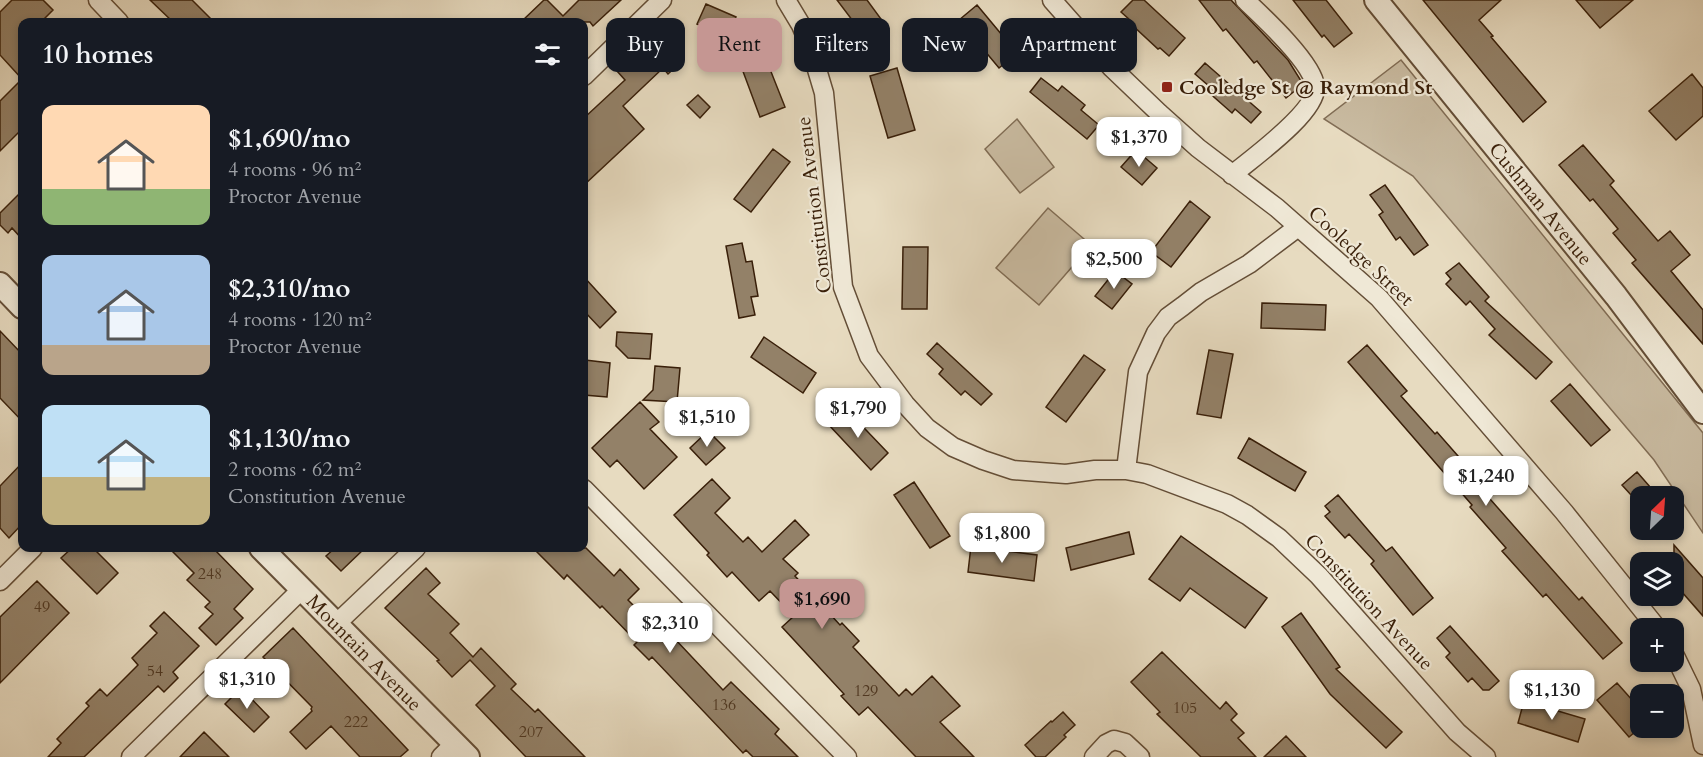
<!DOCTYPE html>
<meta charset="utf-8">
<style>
:root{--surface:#171b24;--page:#20242c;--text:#f1f3f6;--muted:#9ea1a6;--accent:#c59692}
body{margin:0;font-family:Cardo,serif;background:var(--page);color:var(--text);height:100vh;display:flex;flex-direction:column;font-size:22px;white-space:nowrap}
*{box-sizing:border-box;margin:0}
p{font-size:20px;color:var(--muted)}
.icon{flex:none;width:33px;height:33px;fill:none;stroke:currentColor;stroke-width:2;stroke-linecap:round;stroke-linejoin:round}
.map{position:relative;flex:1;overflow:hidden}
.panel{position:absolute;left:18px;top:18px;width:570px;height:534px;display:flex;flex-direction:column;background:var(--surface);border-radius:12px;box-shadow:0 3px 9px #0003}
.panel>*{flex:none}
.hud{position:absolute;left:606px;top:18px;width:570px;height:54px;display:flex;gap:12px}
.needle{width:39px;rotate:25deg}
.controls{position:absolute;left:1630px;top:486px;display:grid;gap:12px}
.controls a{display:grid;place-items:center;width:54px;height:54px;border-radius:12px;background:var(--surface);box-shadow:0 3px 9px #0003;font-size:30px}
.price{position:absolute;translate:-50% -51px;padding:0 14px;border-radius:12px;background:#fff;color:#222;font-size:20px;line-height:39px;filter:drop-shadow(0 2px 3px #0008)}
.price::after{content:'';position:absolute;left:50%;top:36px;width:18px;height:14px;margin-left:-9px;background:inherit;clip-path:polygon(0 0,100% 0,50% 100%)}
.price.active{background:var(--accent);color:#111}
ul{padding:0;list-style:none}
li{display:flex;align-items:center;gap:18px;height:150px;padding:0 24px}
li span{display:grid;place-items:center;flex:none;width:168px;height:120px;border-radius:12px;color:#555}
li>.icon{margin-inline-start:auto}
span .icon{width:72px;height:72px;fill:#fffc;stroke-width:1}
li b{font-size:26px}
h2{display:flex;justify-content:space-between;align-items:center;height:72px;padding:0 24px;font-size:26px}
.pill{padding:0 21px;border-radius:12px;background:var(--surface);box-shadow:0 3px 9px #0003;font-size:21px;line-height:54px}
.pill.active{background:var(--accent);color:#111}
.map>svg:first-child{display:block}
</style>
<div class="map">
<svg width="1703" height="757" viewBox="0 0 1703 757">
<rect width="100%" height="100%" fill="#e7dbc0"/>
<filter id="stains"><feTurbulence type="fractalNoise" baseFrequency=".00333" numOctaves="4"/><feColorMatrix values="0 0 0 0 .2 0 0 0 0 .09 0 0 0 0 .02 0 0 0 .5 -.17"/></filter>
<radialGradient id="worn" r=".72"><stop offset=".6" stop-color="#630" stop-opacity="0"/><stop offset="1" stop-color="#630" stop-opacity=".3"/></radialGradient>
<path fill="#c9bba1" stroke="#816d55" stroke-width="1.5" d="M1401 60 1703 433V533L1654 460 1413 176 1324 119Z
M1017 119 1054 167 1020 193 985 149Z
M1048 208 1091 245 1039 305 996 268Z"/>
<path fill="#938168" stroke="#391f09" stroke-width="1.5" d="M12 0H43L53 10 41 22H22V129L0 151V101L22 79 0 55V12Z
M150 0H192L214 22H173Z
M544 0H547L563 16 579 0H621L593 26 590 22H521Z
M837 0H867L881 19 862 33Z
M1133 0H1144L1185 38 1169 56 1160 48 1158 49 1130 23 1131 21 1121 12Z
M1199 0H1231L1288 60 1303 84 1286 98 1257 61 1254 63 1226 29 1223 31Z
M1293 0H1326L1352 33 1334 47 1324 35 1322 37Z
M1423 0H1501L1479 20 1493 36 1491 37 1546 102 1523 122Z
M1576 0H1633L1600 28Z
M706 4 736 17 727 37 697 24Z
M977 5 1017 53 999 68 959 20Z
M652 34 680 63 668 74 663 68 623 106 644 129 584 185V118L625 80 617 71 643 47 641 45Z
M762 49 785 107 760 117 738 58Z
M1205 63 1261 112 1251 123 1235 109 1232 113 1206 90 1210 87 1195 74Z
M897 68 915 130 888 138 870 76Z
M1692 74 1703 88V116L1676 140 1649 111Z
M1041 78 1058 91 1062 86 1085 105 1081 110 1099 125 1087 139 1030 92Z
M698 95 710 107 700 118 687 105Z
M1583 145 1614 181 1610 185 1658 241 1670 231 1690 255 1671 271 1703 310V344L1632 263 1636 260 1613 233 1618 229 1593 199 1590 201 1559 165Z
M773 149 790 162 751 212 734 199Z
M1136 150 1157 168 1142 185 1121 167Z
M1385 185 1428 245 1414 255 1400 237 1396 240 1379 215 1383 212 1370 195Z
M22 191V239L12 228 8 233 0 225V213Z
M1190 201 1210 217 1171 267 1151 252Z
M742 243 746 262 752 261 758 296 751 297 755 315 739 318 726 246Z
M903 247H928L927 309H902Z
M1459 263 1489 297 1485 301 1552 362 1536 379 1489 335 1495 329 1470 301 1466 305 1446 284 1451 279 1446 273Z
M1115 271 1132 284 1112 309 1095 296Z
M584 277 616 312 600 328 584 311Z
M1262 303 1326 305 1325 330 1261 328Z
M0 331 22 354V421L0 398Z
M617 332 652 334 650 359 628 358 616 346Z
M764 337 816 373 803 393 751 357Z
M937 343 992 394 981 405 965 391 961 395 939 374 943 369 927 354Z
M1367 345 1407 391 1401 396 1435 434 1437 432 1458 456 1456 458 1468 474 1579 600 1582 597 1622 643 1603 659 1546 594 1543 597 1502 551 1506 548 1470 507 1472 505 1348 362Z
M1209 350 1233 354 1221 418 1197 414Z
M1084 355 1105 370 1066 422 1046 407Z
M585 360 610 363 607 397 584 395Z
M655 366 680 368 677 402 643 400 653 390Z
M1570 384 1610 430 1591 446 1551 401Z
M640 402 659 422 650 429 677 457 644 489 617 460 610 467 592 448Z
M845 408 888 453 871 470 828 424Z
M708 431 725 448 706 465 690 448Z
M1249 438 1306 472 1295 491 1238 458Z
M22 463V524L9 538 0 528V486Z
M1637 472 1658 496H1632L1622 485Z
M712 479 730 498 715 513 743 542 748 537 762 552 795 520 809 535 783 559 798 573 795 576 840 625 842 623 859 641 853 647 899 696 906 689 912 695 932 676 960 706 940 722 974 757H916L868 707 859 715 841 696 844 694 782 627 794 616 770 591 759 601 732 572 727 577 707 555 709 553 674 515Z
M914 482 950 536 930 548 894 495Z
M1338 495 1386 551 1392 547 1433 598 1413 615 1371 564 1374 561 1349 534 1345 538 1325 516 1330 512 1325 506Z
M1129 532 1134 554 1071 570 1066 548Z
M1181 536 1267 598 1245 628 1190 588 1180 601 1149 579Z
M1674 545 1703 578V616L1674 583Z
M971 546 1037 555 1034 581 968 572Z
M72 548H93L118 573 97 594 61 558Z
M169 548H213L253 589 234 609 243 618 216 645 199 628 213 614 205 607 210 602 187 580 194 573Z
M335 548H365L341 571 326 556Z
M533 548H586L614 576 620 569 639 589 628 600 653 625 658 621 723 690 731 682 779 729 775 734 798 757H753L746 750 743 753 652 657 649 660 634 645 637 642 602 606 600 608 567 575 564 579Z
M426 568 440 583 428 594 459 624 450 633 473 657 481 648 516 684 511 689 535 712 538 709 585 757H526L476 705 495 686 470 660 452 677 437 661 439 660 385 608Z
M37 581 69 613 0 683V617Z
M164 612 199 646 173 672 178 678 164 692 158 686 84 757H48L61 743 57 739 89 706 86 703 100 689 107 696 138 665 132 658 157 633 150 626Z
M1301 613 1340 667 1336 669 1402 732 1386 748 1330 694 1282 627Z
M1450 626 1499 681 1489 690H1483L1472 678 1468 682 1446 657 1450 653 1437 638Z
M293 628 408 750 400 757H360L331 726 306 749 290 732 312 711 311 709 312 707 263 657Z
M1162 652 1220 709 1226 702 1237 714 1231 720 1244 733 1238 738 1256 757H1201L1157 714 1160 712 1131 682Z
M1617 683 1641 710V727L1629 737 1597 700Z
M241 688 269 717 254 732 225 704Z
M1524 701 1585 719 1578 742 1518 723Z
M1063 712 1075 725 1064 735 1066 737 1045 757H1036L1025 745 1051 721 1052 722Z
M204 732 229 757H180Z
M1286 736 1306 757H1264Z"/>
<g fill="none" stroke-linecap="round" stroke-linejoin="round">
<defs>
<path id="minor" d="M98 0 119 22
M786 0 801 25 810 46 824 93 843 287 869 356 905 404 927 428 953 447 983 460 1013 470 1039 472 1066 474 1095 470H1126L1147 474 1227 504 1247 515 1279 538 1319 576 1457 732 1486 757
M1052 0 1112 68 1159 113 1198 148 1277 208 1379 298 1564 512 1657 628
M584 76 662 0
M1232 175C1251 159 1319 111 1315 86 1313 63 1262 16 1245 0
M1126 470 1138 372 1156 333 1168 317 1183 306 1201 292 1249 264 1298 227
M584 489 847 757
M0 581 33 548
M336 624 416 548
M1674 654 1691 689 1703 745
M131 757 302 589
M441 757 455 743
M1094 757 1106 744 1114 740 1125 743 1140 757"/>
<g id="tertiary">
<path id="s1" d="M1376 0 1616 296 1703 412"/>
<path d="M0 284 22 307"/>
<path id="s2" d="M261 548 468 757"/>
</g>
</defs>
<use href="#minor" stroke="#644e37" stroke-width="21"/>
<use href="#tertiary" stroke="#644e37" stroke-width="26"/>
<use href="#minor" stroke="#efe8d6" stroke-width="18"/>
<use href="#tertiary" stroke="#efe8d6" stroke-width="22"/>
</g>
<rect fill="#8f2418" stroke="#efe8d6" stroke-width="2" x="1161" y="81" width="12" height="12" rx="3"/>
<g text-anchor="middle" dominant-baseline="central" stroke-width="4.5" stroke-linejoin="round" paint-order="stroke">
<g font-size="16" fill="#503821">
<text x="210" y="574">248</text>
<text x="42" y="607">49</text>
<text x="155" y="671">54</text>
<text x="866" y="691">129</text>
<text x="724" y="705">136</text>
<text x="1185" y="708">105</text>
<text x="356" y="722">222</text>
<text x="531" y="732">207</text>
</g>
<g font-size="20" font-weight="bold" fill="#391f09" stroke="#efe8d6" text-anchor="start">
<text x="1179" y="87">Cooledge St @ Raymond St</text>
</g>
<g font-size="20" fill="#391f09" stroke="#efe8d6">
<text transform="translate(814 205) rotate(-97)">Constitution Avenue</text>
<text stroke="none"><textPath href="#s1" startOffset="262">Cushman Avenue</textPath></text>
<text transform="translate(1361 256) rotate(43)">Cooledge Street</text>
<text transform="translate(1369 602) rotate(47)">Constitution Avenue</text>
<text stroke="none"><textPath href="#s2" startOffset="147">Mountain Avenue</textPath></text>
</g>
</g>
<rect width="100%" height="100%" filter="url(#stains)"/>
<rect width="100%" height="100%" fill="url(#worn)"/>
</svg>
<div class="controls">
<a><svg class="needle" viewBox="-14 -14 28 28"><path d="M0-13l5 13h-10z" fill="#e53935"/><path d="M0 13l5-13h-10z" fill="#9ea1a6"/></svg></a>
<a><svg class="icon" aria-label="layers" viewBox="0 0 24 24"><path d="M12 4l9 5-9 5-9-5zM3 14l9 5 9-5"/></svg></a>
<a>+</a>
<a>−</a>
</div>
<b class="price" style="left:1139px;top:168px">$1,370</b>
<b class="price" style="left:1114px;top:290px">$2,500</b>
<b class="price" style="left:858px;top:439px">$1,790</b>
<b class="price" style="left:707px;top:448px">$1,510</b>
<b class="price" style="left:1486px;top:507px">$1,240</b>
<b class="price" style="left:1002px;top:564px">$1,800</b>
<b class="price active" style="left:822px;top:630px">$1,690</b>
<b class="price" style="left:670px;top:654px">$2,310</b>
<b class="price" style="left:247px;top:710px">$1,310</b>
<b class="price" style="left:1552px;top:721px">$1,130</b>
<div class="hud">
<a class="pill">Buy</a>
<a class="pill active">Rent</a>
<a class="pill">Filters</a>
<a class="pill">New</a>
<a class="pill">Apartment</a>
</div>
<section class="panel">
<h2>10 homes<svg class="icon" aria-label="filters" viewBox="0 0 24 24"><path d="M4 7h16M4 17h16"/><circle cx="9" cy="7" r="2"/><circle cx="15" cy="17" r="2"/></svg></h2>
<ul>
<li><span style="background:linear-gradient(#ffd9b3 70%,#8fb573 0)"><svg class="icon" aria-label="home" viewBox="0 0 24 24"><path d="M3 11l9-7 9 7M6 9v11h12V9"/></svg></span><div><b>$1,690/mo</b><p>4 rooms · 96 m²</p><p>Proctor Avenue</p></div></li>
<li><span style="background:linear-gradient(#a9c7e8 75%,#b9a48a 0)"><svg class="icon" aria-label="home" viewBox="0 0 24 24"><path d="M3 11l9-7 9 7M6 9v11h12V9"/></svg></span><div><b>$2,310/mo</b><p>4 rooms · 120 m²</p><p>Proctor Avenue</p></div></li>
<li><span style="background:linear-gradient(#bfe0f5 60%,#c2b280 0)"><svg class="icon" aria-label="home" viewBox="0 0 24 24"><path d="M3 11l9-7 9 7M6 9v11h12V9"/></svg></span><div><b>$1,130/mo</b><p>2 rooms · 62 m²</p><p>Constitution Avenue</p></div></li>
</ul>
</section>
</div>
